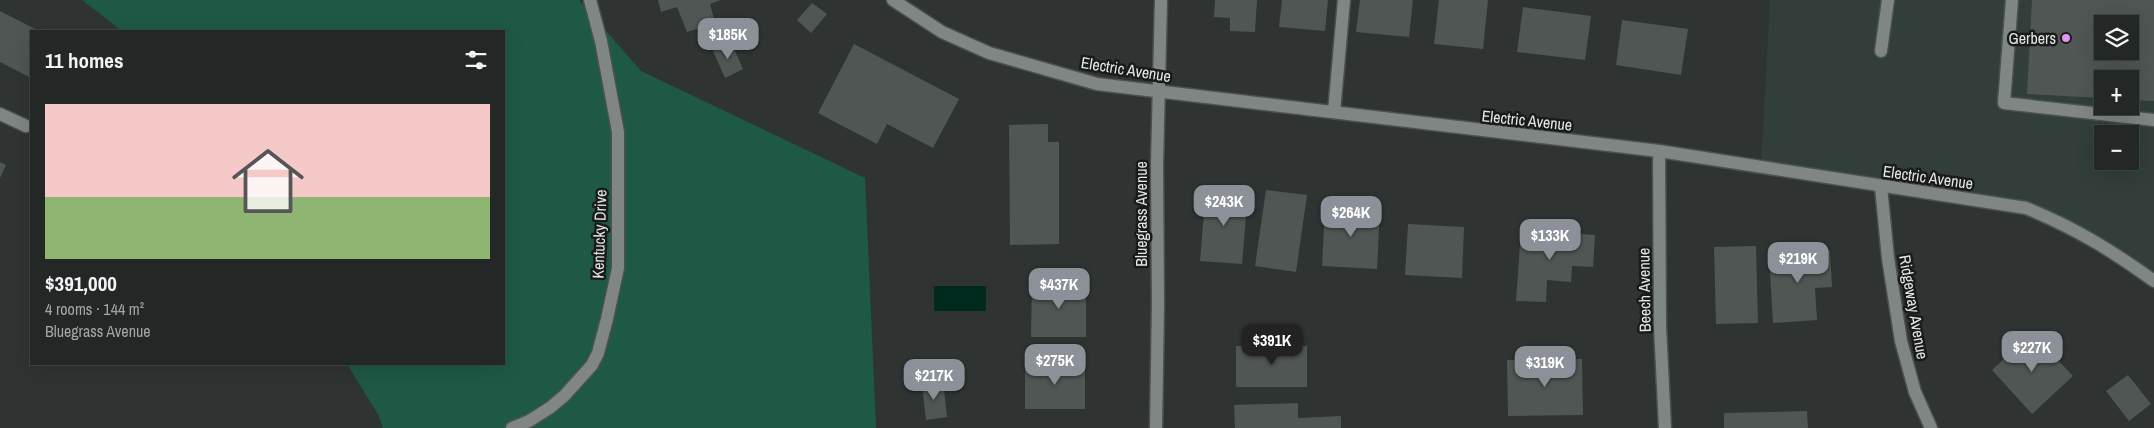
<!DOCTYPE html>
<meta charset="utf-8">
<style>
:root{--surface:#232726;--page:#2f3332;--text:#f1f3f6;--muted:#a3a5a7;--line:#404443;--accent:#8c9099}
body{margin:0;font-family:"Archivo Narrow",sans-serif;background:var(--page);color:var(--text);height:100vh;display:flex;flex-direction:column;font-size:19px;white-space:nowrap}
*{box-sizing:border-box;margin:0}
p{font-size:16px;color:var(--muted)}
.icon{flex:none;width:28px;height:28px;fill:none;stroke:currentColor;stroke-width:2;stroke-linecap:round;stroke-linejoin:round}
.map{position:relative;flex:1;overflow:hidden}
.sheet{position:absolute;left:30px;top:30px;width:475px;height:335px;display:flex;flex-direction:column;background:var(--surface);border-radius:0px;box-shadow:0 5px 20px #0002,0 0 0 1px var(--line)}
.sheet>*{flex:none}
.fabs{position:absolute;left:2094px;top:15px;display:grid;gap:10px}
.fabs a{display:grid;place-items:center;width:45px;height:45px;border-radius:0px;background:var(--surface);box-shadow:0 5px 20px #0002,0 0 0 1px var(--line);font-size:25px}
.price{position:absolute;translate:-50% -42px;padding:0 11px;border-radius:10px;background:var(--accent);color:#fff;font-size:16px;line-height:32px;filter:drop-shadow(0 1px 2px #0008)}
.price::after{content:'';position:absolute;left:50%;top:30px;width:15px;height:11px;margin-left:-8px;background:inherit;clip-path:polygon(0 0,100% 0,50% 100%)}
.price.on{background:#222;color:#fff}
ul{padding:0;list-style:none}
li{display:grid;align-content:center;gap:10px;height:265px;padding:0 15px}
li span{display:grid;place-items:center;height:155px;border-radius:0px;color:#555}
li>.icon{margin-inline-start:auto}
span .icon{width:90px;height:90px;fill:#fffc;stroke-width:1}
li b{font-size:21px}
h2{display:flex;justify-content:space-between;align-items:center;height:60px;padding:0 15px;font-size:21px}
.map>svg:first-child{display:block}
</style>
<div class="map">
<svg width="2154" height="428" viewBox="0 0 2154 428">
<rect width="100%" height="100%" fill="#2f3432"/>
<path fill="#323e39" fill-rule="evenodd" d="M1770 0H2154V281L2026 208 1761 168ZM2102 24H2130V51H2102ZM2102 79H2130V106H2102ZM2102 134H2130V161H2102Z"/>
<path fill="#1e5946" d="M82 0H579L641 71 865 178 876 428H383L379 416 347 364H504V31H122Z"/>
<path fill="#002a1e" d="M934 286H986V311H934Z"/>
<path fill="#505653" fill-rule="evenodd" d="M658 0H721L710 4 715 23 687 32 677 7 661 12Z
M1215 0H1257L1255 32 1230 31V18L1214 17Z
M1282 0H1328L1325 31 1279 27Z
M1360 0H1413L1409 37 1356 32Z
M1439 0H1488L1483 49 1434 44Z
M2032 0H2154V101L2130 100V79H2102V98L2027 94ZM2102 24H2130V51H2102Z
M812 3 827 14 811 33 797 20Z
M1523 7 1591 16 1585 60 1517 52Z
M0 11 39 31H31V78L0 62Z
M1622 20 1688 29 1681 75 1616 65Z
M731 42 743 69 725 78 713 51Z
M854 44 959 99 933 148 887 124 877 144 818 113Z
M1048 124V142H1059V244L1010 245 1009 125Z
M0 162 6 165 0 178Z
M1206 189 1248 193 1242 264 1200 261Z
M1266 190 1307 195 1296 272 1255 266Z
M1325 207 1380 210 1377 269 1322 266Z
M1408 224 1464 227 1462 278 1405 275Z
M1521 230 1595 235 1593 267 1572 266 1571 282 1547 280 1546 302 1516 301Z
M1756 246 1758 323 1716 324 1714 247Z
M1830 250 1832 287 1815 288 1817 320 1773 323 1769 254Z
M1032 283H1086V337H1031Z
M2032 333 2073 376 2032 414 1992 370Z
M1236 346H1307V387H1236Z
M1582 359 1583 415 1508 416 1507 360Z
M1085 363V409H1025V364Z
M2128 375 2151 404 2129 421 2106 391Z
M943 382 947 417 926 420 922 384Z
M1298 403V418L1341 416V428H1235L1234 405Z
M1807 411 1808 428H1724V413Z"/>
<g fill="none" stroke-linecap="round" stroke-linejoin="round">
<defs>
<path id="lane" d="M2012 0 2004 103 2154 120
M1881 51 1888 0
M1334 112 1344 0"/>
<path id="street" d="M893 0 942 32 989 53 1097 84 1659 151 2026 208C2075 228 2111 250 2154 281
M0 114 26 126
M1659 151 1660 326 1665 428
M1881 187 1888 258 1901 341 1915 392 1931 428
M512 428 529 421 551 407 565 395 592 365 598 353 607 319 618 268V132L601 41 590 0
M1156 428 1158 304 1157 165 1161 0"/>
</defs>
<use href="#lane" stroke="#4c514f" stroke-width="15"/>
<use href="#street" stroke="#4c514f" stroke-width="15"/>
<use href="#lane" stroke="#808684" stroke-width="12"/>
<use href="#street" stroke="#808684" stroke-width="12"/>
</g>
<circle fill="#df98f2" stroke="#191b1a" stroke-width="2" cx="2066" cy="38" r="5"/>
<g text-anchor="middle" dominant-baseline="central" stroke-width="5" stroke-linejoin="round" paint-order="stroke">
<g font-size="16" fill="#e3e6e5" stroke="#191b1a" text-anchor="end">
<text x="2056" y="38">Gerbers</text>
</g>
<g font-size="16" fill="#e3e6e5" stroke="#191b1a">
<text transform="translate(1126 69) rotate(9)">Electric Avenue</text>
<text transform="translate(1527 120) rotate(6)">Electric Avenue</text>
<text transform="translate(1928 177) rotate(8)">Electric Avenue</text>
<text transform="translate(1141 214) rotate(-90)">Bluegrass Avenue</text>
<text transform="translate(599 234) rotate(-88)">Kentucky Drive</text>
<text transform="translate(1644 290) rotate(-91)">Beech Avenue</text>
<text transform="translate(1914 307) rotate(80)">Ridgeway Avenue</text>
</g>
</g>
</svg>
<div class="fabs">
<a><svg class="icon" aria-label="layers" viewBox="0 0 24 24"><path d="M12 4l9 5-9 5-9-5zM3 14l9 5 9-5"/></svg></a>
<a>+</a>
<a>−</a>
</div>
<b class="price" style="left:728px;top:60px">$185K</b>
<b class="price" style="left:1224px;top:227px">$243K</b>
<b class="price" style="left:1351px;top:238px">$264K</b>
<b class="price" style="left:1550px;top:261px">$133K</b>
<b class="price" style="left:1798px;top:284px">$219K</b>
<b class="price" style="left:1059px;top:310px">$437K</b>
<b class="price on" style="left:1272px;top:366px">$391K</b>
<b class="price" style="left:2032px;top:373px">$227K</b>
<b class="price" style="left:1055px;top:386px">$275K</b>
<b class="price" style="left:1545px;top:388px">$319K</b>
<b class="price" style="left:934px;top:401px">$217K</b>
<section class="sheet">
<h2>11 homes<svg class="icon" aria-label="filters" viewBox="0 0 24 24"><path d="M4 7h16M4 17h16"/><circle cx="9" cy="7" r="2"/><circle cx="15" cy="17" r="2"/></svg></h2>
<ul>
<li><span style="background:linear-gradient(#f6c9c9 60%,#8fb573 0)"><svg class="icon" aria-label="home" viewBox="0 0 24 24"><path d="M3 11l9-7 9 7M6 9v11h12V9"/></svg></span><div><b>$391,000</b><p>4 rooms · 144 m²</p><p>Bluegrass Avenue</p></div></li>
</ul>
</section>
</div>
